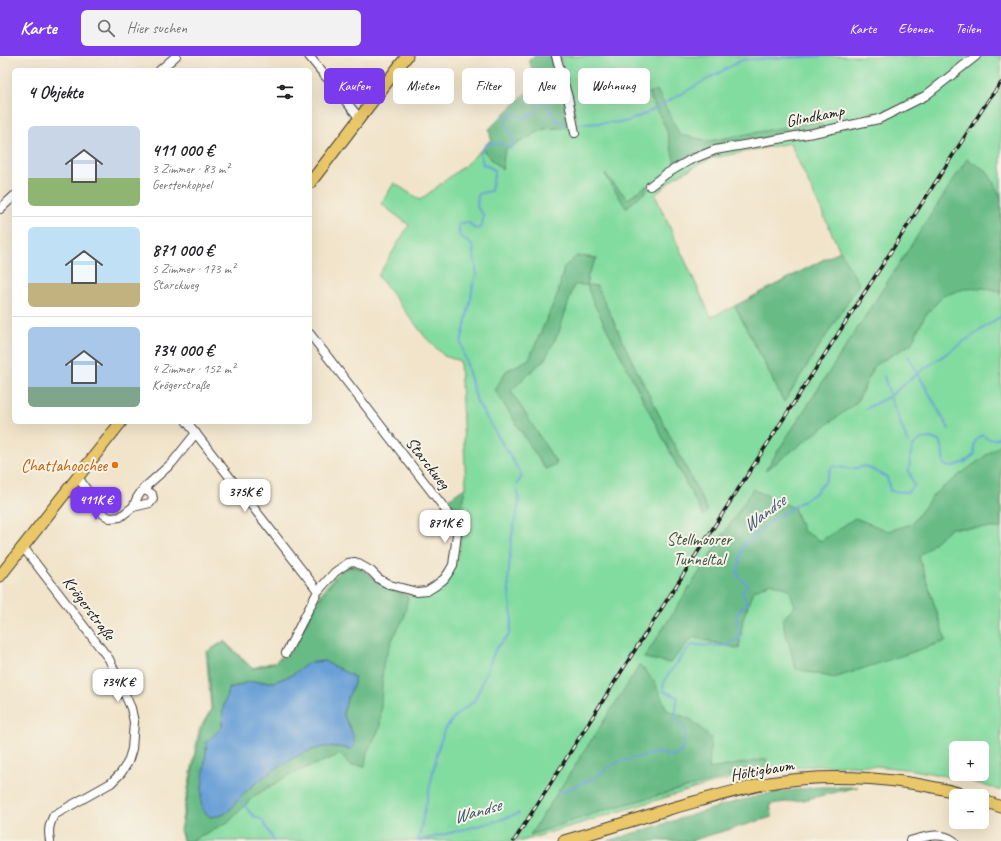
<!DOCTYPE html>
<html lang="de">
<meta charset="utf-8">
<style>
:root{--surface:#fff;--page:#f2f2f2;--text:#202124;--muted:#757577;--line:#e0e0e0;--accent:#7c3aed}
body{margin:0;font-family:Caveat,sans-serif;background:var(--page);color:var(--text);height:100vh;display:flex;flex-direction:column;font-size:15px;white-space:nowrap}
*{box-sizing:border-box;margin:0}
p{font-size:13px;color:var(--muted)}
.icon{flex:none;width:22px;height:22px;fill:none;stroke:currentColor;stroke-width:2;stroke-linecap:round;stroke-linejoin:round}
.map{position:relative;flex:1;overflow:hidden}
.panel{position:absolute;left:12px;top:12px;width:300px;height:356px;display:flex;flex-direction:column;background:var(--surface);border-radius:6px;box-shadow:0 4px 16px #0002}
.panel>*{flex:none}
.banner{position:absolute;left:324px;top:12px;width:380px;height:36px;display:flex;gap:8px}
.tools{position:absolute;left:949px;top:685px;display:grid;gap:8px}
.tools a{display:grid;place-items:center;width:40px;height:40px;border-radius:6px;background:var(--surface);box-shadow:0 4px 16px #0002;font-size:20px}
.price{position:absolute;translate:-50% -34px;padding:0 9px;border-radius:8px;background:#fff;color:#222;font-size:13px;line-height:26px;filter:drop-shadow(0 1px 2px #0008)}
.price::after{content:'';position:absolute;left:50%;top:24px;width:12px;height:9px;margin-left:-6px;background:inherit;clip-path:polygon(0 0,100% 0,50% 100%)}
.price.selected{background:var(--accent);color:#fff}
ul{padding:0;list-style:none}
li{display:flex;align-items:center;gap:12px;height:100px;padding:0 16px}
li+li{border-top:1px solid var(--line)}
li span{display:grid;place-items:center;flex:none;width:112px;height:80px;border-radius:6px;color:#555}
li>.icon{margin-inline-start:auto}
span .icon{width:48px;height:48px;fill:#fffc;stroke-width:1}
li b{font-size:17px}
h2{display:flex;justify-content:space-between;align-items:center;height:48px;padding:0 16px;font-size:17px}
.chip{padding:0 14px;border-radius:6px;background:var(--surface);box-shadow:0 4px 16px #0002;font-size:14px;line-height:36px}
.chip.selected{background:var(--accent);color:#fff}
header{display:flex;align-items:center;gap:24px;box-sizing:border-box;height:56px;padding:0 20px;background:var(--accent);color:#fff}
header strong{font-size:19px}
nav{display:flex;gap:22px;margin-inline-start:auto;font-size:14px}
.search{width:280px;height:36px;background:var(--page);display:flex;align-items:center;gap:10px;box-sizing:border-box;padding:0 14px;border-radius:6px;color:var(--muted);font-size:15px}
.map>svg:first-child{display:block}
</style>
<header>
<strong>Karte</strong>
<div class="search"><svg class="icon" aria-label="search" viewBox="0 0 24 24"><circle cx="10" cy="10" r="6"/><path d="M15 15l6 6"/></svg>Hier suchen</div>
<nav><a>Karte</a><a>Ebenen</a><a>Teilen</a></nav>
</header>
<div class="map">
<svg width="1001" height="785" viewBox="0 0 1001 785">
<rect width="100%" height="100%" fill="#f7f3e8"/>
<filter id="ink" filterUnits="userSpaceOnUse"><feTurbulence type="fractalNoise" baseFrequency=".025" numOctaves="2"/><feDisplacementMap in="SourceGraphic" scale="8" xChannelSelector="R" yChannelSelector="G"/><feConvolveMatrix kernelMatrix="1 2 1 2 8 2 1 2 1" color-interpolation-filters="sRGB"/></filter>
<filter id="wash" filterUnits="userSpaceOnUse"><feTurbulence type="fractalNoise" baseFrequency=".012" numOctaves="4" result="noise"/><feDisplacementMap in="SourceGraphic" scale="16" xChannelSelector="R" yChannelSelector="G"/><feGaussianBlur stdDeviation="0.9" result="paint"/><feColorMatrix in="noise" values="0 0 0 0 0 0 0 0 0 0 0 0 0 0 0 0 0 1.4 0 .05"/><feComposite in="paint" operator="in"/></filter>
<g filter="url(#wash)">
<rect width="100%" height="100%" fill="#f1e4ca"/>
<path fill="#82db9f" stroke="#4f7c5e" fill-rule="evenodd" d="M560 0H1001V735L980 728 960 723 914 714 876 710 851 709 808 710 768 715 740 720 700 731 522 785H183L180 774 199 674 211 653 206 596 224 585 252 612 270 607 290 610 292 591 321 537 335 519 346 511 355 509 386 530 406 538 423 539 455 511 459 495 461 478 459 469 466 431 460 305 444 300 426 282 378 220 409 169 381 148 394 127 420 144 464 110 482 93 502 114 504 94 544 73 561 71 576 63ZM790 87 840 195 735 250 711 261 655 139 675 121 712 102ZM956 692H982V718H956Z"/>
<path fill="#69bb86" stroke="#426c51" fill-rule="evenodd" d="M535 0H551L565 42 571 71 544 73 505 94 502 114 482 93 491 83 489 73 536 27 529 3Z
M657 34 680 79 710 85 818 65 824 71 691 99 675 107 666 72 648 37Z
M967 103 987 115 1001 141V237L995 234 983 232 964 233 943 240 925 260 911 288 875 309 857 346 765 415Z
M605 118 628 143 647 129V134L626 152Z
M840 195 859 228 784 346 735 250Z
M577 200 597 202 588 218 587 229 597 230 635 311 708 455 703 460 592 244 587 229H574L559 276 545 303 524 322 511 335 557 408 545 413 495 334 506 315 529 303 558 237 564 211Z
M1001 388V472H950L919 501 946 585 834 622 796 613 782 564 795 550 789 533 771 527 753 535 743 563 739 593 693 581 670 607 644 602 753 433 794 452 803 475 821 485 855 462 888 475 912 468 934 438Z
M466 431 459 469 444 446Z
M355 511 361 513 386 532 408 541 404 562 393 582 383 608 380 672 367 696 365 710 349 709 341 698 289 719 254 740 230 765 191 785H184L181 774 201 674 212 654 208 597 224 586 253 613 276 606 279 602 287 600 323 538 336 521 347 512ZM324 605 354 621V628L347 643 343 658 352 676 349 693C339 691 329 689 319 692 293 698 264 720 244 737 236 744 232 755 222 759 219 760 214 760 210 761L202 732 207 686 222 671 223 653 228 633 248 626H274L292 619 308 607Z
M640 609 654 625 667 654 692 664 711 682 709 713 767 703 766 713 738 718 608 753 530 779Z
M818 731H858L803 744 770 748 772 761 690 785H608L731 747 771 737Z"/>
<path fill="#6aa0d7" stroke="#435e7a" d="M324 605 354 621V628L347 643 343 658 352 676 355 688 350 693C339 691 329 689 319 692 293 698 264 720 244 737 236 744 232 755 222 759 219 760 214 760 210 761L202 754 201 744 202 732 207 686 222 671 223 653 228 634 248 626H274L292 619 308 607Z"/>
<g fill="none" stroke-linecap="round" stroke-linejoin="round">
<path stroke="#6aa0d7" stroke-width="2" d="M578 68 625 66 645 58 742 4 825 0
M908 300 949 373
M884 320 890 340 908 387
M865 353 890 340 918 317 1001 260
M517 428 522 420 477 346 461 287 471 242 473 228 477 218 476 215C477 209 475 207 474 201 473 198 474 194 473 190L459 179V168L468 166 475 173 481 172 484 160 477 151 478 138 491 135 495 114 483 108 480 97 488 87 502 88 511 93C519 78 499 69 508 61 510 59 512 59 514 58 525 62 525 62 536 56L537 49 539 46C551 45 551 57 556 65L569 68
M560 737 592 723 618 706 657 697 672 700 683 694 686 674 676 663V652L678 641 663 635 664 624 691 589 724 590 740 583 737 558 747 546 742 536 747 529 737 518 743 489 768 467 815 437 825 426 832 410 852 413 865 410 887 421 890 435 908 436 914 430 909 415 910 401 913 390 921 383 931 382 939 385 942 390 944 409 951 411 965 406 975 398C973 388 973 384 982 379 989 384 993 385 1001 381
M239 742 252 759 262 764 274 785
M418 785 438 693 444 675 455 660 474 645 480 632 496 592 509 579 512 562 508 526 511 484 519 446 517 433
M419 785 500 764 519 757"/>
</g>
</g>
<g filter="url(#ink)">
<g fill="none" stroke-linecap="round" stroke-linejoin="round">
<defs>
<path id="minor" d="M309 0 357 59 360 62
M556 0 568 41 575 77
M160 14 176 0
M650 130 666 118 690 104 715 94 813 77 879 63 925 40 976 0
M0 153 14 140
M187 366 318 535
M78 421 103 458 110 462 120 461 133 451 137 442 143 433 152 438 153 443 150 447 133 451
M143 433 172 407 196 377
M23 491 109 603 131 652 134 666 132 693 128 706 121 717 111 727 54 759C49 769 48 774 50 785
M286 597 318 535 335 516 348 507 355 506 371 515 379 523 390 529 417 536 427 535 435 530 444 523 449 516 453 509 457 478 455 469 442 449 310 278
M910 785C925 781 940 775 954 785"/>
<path id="major" d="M310 127 407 0
M0 520 121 366
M982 744 1001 751
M564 785C599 775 634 764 669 753 702 744 735 734 769 727 834 716 907 722 970 740"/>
</defs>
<use href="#minor" stroke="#3c3a36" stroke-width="10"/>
<use href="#major" stroke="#3c3a36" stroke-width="13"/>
<use href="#minor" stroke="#fff" stroke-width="8"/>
<use href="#major" stroke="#eac769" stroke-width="11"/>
<defs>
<path id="rail" d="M514 785 640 586 989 43 1001 27"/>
</defs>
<use href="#rail" stroke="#1c1c1c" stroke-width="3.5"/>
<use href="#rail" stroke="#f7f3e8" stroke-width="2" stroke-dasharray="6" stroke-linecap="butt"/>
</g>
</g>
<circle fill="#e8710a" stroke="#f7f3e8" stroke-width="1.5" cx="115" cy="409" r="4"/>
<g text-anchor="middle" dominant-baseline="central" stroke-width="4" stroke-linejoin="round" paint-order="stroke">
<g font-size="17" fill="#1c1c1c" stroke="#f7f3e8">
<text transform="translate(815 60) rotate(-11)">Glindkamp</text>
<text transform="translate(428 407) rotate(52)">Starckweg</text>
<text transform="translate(89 552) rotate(53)">Krögerstraße</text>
<text transform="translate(762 714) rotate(-10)">Höltigbaum</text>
</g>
<g font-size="17" fill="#c56008" stroke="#f7f3e8" text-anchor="end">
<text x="107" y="409">Chattahoochee</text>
</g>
<g font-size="17" fill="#3b5543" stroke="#f7f3e8">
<text x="699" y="483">Stellmoorer<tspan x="699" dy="20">Tunneltal</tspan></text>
</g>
<g font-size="18" font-style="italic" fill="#3f5770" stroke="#f7f3e8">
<text transform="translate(764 457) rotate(-37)">Wandse</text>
<text transform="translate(477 755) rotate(-16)">Wandse</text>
</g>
</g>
</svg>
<div class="tools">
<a>+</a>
<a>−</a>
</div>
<b class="price" style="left:245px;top:457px">375K €</b>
<b class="price selected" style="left:96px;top:465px">411K €</b>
<b class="price" style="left:445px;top:488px">871K €</b>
<b class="price" style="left:118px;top:647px">734K €</b>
<div class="banner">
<a class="chip selected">Kaufen</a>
<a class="chip">Mieten</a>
<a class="chip">Filter</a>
<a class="chip">Neu</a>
<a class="chip">Wohnung</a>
</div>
<section class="panel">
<h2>4 Objekte<svg class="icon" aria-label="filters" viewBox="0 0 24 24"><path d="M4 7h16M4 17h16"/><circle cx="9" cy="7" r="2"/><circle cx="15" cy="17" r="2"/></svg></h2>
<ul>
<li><span style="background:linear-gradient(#c9d6e8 65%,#8fb573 0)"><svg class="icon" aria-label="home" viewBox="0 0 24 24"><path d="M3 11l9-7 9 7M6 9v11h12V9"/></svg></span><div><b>411 000 €</b><p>3 Zimmer · 83 m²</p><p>Gerstenkoppel</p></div></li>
<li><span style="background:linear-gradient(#bfe0f5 70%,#c2b280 0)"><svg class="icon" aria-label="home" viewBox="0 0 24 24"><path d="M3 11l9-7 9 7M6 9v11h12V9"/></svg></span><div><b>871 000 €</b><p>5 Zimmer · 173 m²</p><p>Starckweg</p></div></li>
<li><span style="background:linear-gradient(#a9c7e8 75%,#7fa58c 0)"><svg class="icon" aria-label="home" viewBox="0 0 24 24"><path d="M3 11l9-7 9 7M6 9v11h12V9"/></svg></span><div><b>734 000 €</b><p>4 Zimmer · 152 m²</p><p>Krögerstraße</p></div></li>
</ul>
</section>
</div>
